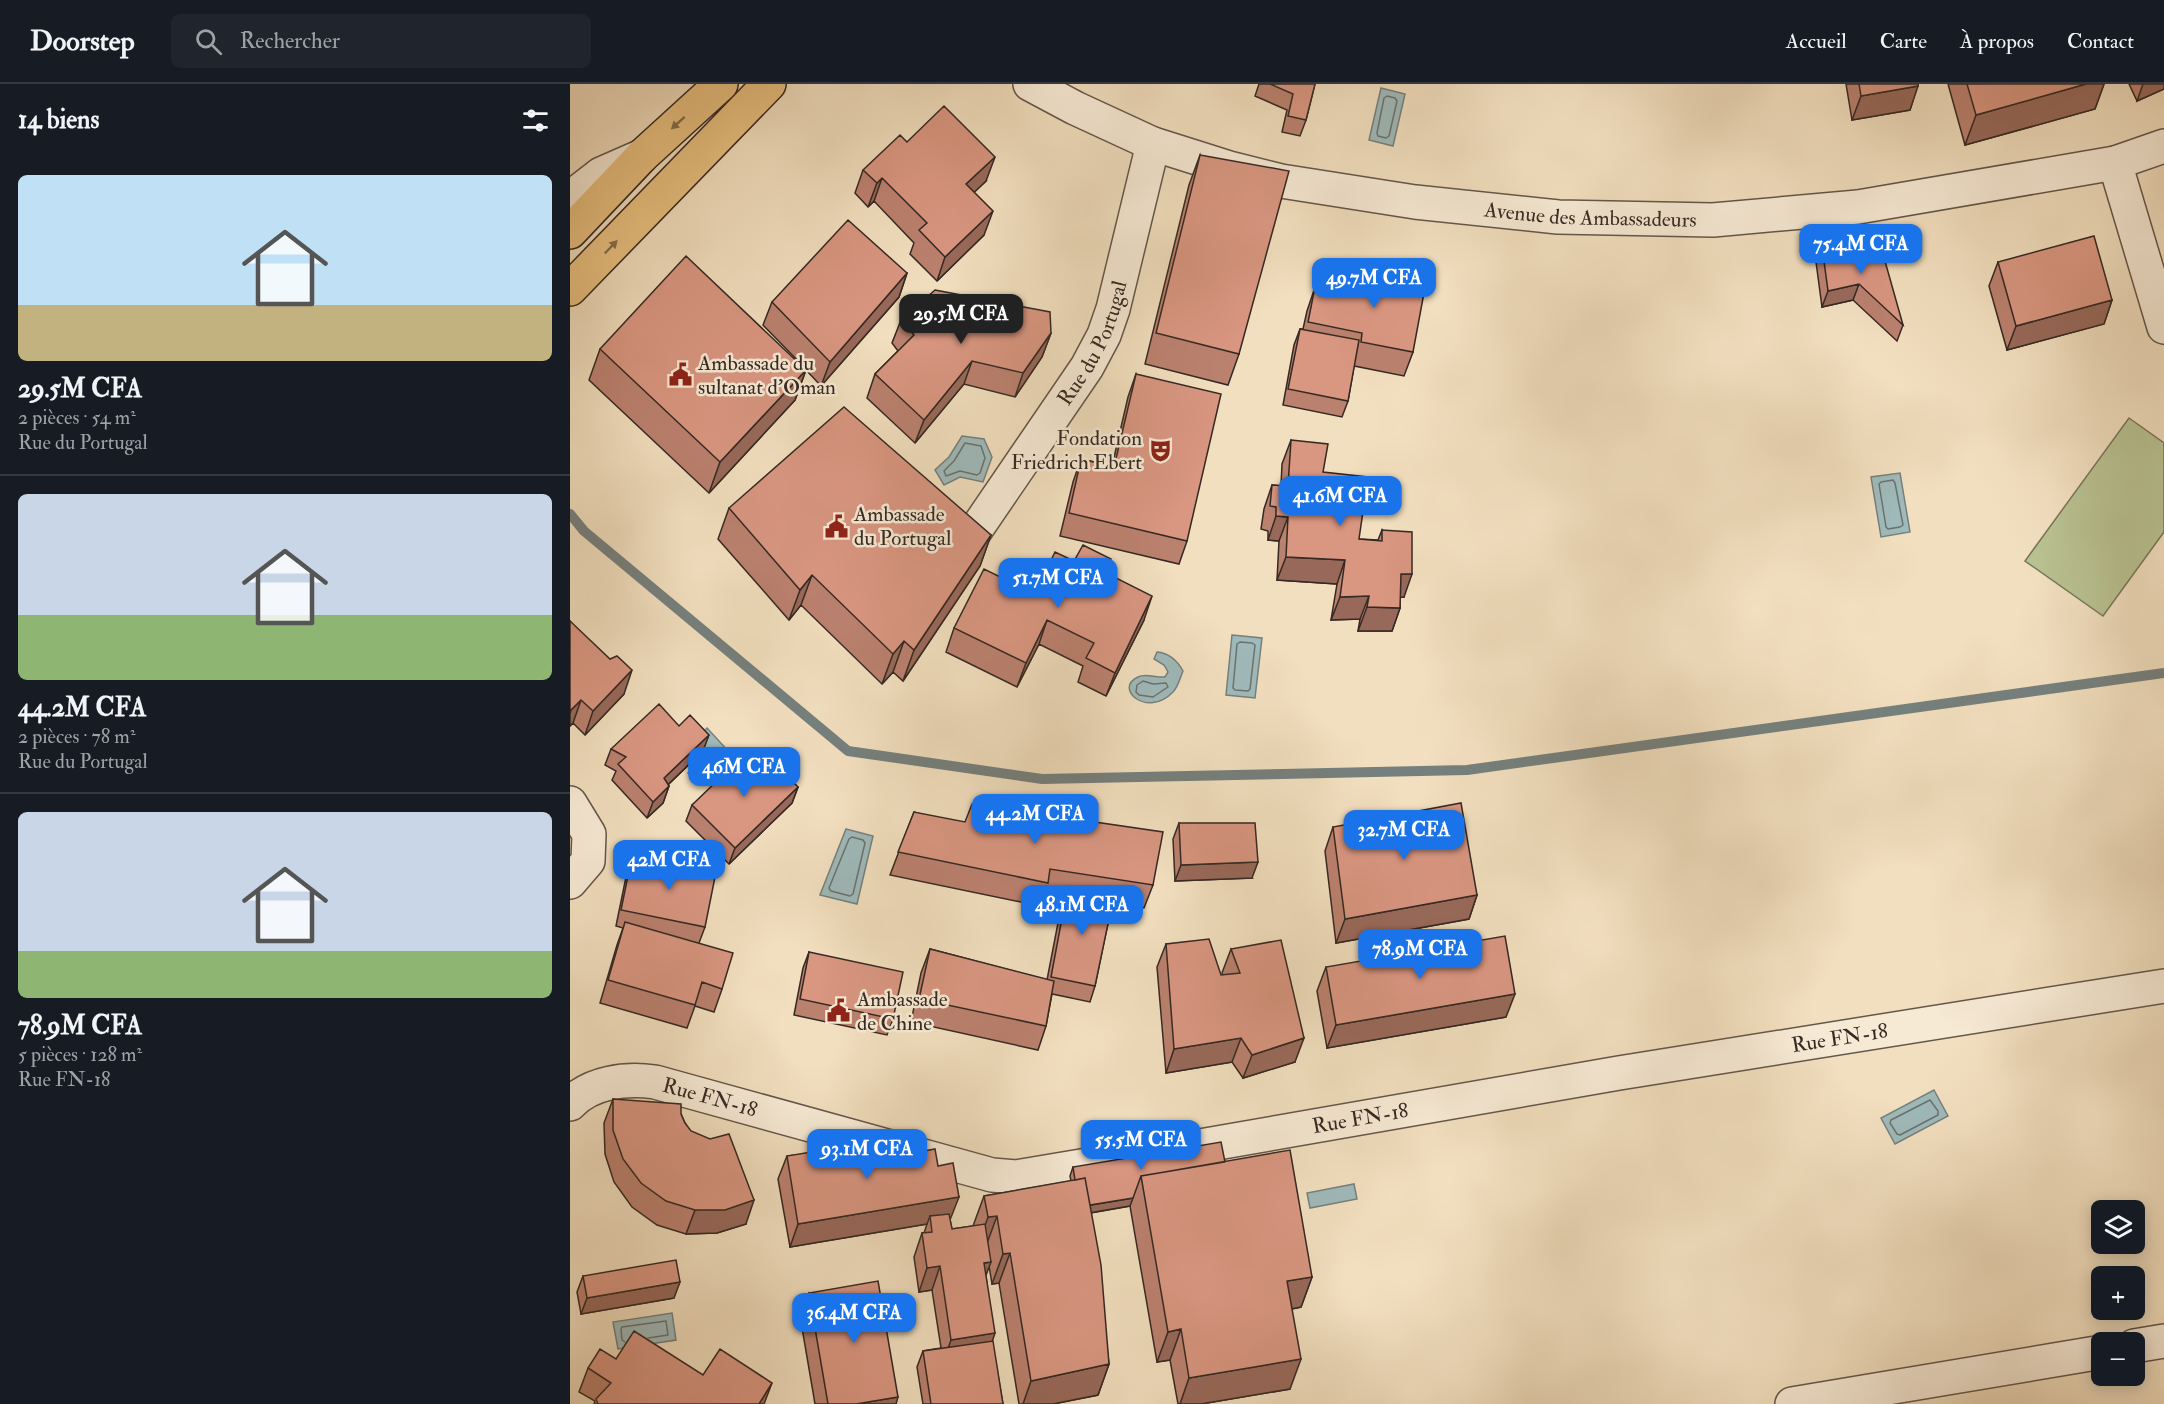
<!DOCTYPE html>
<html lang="fr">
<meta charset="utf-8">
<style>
:root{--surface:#171b24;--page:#20242c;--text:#f1f3f6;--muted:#9ea1a6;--line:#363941;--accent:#1a73e8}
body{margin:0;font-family:"IM FELL Double Pica",serif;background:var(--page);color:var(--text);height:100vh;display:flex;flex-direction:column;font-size:22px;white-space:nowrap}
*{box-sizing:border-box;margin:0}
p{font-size:20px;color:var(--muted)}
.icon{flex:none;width:33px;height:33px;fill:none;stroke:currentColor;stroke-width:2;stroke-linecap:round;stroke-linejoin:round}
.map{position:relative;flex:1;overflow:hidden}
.sheet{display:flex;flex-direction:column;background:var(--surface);width:570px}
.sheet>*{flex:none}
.fabs{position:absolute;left:1521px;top:1116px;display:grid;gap:12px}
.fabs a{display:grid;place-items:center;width:54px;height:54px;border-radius:9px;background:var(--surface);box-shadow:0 3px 15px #0003;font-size:30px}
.price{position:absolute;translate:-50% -51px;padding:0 14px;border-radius:12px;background:var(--accent);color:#fff;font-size:20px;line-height:39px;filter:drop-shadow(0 2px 3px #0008)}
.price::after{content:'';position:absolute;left:50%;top:36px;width:18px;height:14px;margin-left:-9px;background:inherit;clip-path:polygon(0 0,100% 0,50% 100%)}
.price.on{background:#222;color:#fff}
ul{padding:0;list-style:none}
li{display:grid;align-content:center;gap:12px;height:318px;padding:0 18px}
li+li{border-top:2px solid var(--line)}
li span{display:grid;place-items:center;height:186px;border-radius:9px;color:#555}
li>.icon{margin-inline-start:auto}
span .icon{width:108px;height:108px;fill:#fffc;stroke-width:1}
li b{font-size:26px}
h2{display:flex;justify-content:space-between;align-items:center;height:72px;padding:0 18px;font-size:26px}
header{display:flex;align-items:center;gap:36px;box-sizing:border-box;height:84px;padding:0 30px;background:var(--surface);border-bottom:2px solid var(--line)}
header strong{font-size:28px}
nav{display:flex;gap:33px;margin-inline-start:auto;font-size:21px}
.search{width:420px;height:54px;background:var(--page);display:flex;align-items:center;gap:15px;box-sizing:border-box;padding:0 21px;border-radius:9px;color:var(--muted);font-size:22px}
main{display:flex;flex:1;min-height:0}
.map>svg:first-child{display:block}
</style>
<header>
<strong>Doorstep</strong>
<div class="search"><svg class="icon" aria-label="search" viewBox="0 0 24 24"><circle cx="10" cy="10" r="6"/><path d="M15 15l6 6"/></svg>Rechercher</div>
<nav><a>Accueil</a><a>Carte</a><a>À propos</a><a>Contact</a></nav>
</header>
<main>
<section class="sheet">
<h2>14 biens<svg class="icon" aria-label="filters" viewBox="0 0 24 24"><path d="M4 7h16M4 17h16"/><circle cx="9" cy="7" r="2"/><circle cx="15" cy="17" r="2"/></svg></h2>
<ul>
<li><span style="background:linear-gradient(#bfe0f5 70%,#c2b280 0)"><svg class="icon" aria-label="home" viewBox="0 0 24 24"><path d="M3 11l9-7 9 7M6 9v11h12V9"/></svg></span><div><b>29.5M CFA</b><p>2 pièces · 54 m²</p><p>Rue du Portugal</p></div></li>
<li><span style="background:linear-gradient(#c9d6e8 65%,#8fb573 0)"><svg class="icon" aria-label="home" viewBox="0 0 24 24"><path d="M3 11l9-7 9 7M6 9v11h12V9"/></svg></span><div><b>44.2M CFA</b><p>2 pièces · 78 m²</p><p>Rue du Portugal</p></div></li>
<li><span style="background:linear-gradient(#c9d6e8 75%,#8fb573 0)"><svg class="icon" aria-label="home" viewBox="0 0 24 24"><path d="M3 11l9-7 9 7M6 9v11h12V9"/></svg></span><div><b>78.9M CFA</b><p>5 pièces · 128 m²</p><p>Rue FN-18</p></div></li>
</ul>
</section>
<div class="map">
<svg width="1594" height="1320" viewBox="0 0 1594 1320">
<rect width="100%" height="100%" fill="#f2dfbf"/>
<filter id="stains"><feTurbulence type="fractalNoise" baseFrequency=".00333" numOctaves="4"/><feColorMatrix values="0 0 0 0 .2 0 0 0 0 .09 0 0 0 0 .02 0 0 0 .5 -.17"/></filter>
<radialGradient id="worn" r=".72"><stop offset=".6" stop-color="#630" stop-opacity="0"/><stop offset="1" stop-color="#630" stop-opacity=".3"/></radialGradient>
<path fill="#b9c292" stroke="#77765a" stroke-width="1.5" d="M1559 334 1594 359V448L1533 532 1455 477Z"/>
<path fill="#9fbabb" stroke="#75807e" stroke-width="1.5" d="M811 4 835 10 823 62 799 56Z
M392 352 414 355 422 373 413 398 390 393 374 401 365 386 379 373Z
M1330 389 1340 448 1311 453 1301 393Z
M662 551 692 554 685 614 656 611Z
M587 568C599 569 607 576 613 587 610 594 608 603 603 608 577 635 543 604 568 593 575 589 586 594 595 593L598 588 594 581 584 575Z
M137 644 160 669 128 699 118 689 138 670 125 656Z
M276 745 303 752 287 820 250 811Z
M1364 1006 1378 1032 1325 1060 1311 1034Z
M784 1100 787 1115 740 1124 737 1109Z
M102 1229 106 1256 48 1265 43 1238Z"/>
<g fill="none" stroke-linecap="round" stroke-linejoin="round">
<path stroke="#6a726f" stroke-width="1.5" d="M817 12 825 14 827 17 819 52 816 54 808 52 807 49 814 14Z
M395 359 411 362 415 374 410 389 407 391 390 387 376 392 374 387 384 377Z
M1323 396 1325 399 1333 441 1330 443 1318 445 1316 443 1309 400 1311 398Z
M670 558 682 559 685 561 680 605 678 607 665 606 663 604 667 560Z
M573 597 583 600 596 599 598 603 583 613 569 611 566 608 567 601Z
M282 753 293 756 295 759 283 810 280 812 261 807 259 804 279 755Z
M1360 1016 1368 1027V1031L1330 1051 1327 1050 1320 1039 1321 1036Z
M55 1258 52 1256 51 1245 52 1243 96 1237 98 1251 78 1254"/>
<path stroke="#75807e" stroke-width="10" d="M0 430 14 447 278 667 472 695 897 686 1594 589"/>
<defs>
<g id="minor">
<path id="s1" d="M460 0 505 24 583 60 659 84 711 97 845 118 988 133 1143 136 1288 123 1545 79 1594 62"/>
<path d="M1545 79 1594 243"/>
<path d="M0 114 31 90 72 72"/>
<path id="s2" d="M392 466 517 283 534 251 543 225 583 60"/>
<path d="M0 719 19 750 18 777 0 798"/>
<path id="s3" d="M0 1020C21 998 55 994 85 998L422 1091 446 1093 547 1076"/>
<path id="s4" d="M607 1066 1049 989 1594 902"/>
<path d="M1564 1262 1594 1257"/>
<path d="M1222 1320 1532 1268"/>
</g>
<path id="highway" d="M0 148 72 72 151 0
M0 205 199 0"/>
</defs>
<use href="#minor" stroke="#64564a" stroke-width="36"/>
<use href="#highway" stroke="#352923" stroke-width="36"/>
<use href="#minor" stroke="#f7ead5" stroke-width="33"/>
<use href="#highway" stroke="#e9c080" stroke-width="33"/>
</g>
<path fill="#bb816f" stroke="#352923" stroke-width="1.5" d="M689 0H745L736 36 730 52 712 48 717 26 685 12Z
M1276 0H1348L1340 26 1282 36Z
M1378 0H1534L1525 25 1395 61Z
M1559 0H1594V5L1567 17Z
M630 71 669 270 658 301 575 280 619 101Z
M293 86 416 97 404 108 414 151 367 197 340 170 344 159 304 117 298 123 285 109Z
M1252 162 1333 241 1327 257 1283 216 1252 223 1246 178Z
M1428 178 1542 216 1534 240 1437 266 1419 202Z
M788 185 843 268 834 292 784 282 778 317 772 333 713 321 724 261 730 245H733L737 227 745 203 780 210Z
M337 189 329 213 251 302 236 286 225 316 139 409 19 296 30 265 232 281 193 241 202 218Z
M331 236 481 249 472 273 445 313 394 300 345 359 297 314 305 290 328 267 322 259Z
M566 290 617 457 609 480 490 452 503 398 511 375 542 382 558 313Z
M721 356 753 388 789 455 808 456 812 446 834 513H830V524L822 547H788L790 535 761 536 767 500 707 496 709 457 698 456V447L691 445 694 425 702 401 711 402 712 380Z
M159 424 421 451 410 482 333 597 323 588 312 600 231 521 219 536 148 455Z
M504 477 535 489 574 536 536 612 508 598 513 582 469 560 447 603 376 568 384 544 465 510Z
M0 537 54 610 15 651 3 639 0 642Z
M109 642 133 667 98 701 99 702 93 719 77 734 42 696 46 687 35 681 41 665Z
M194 685 228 703 222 719 159 780 116 737 122 721Z
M344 728 583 801 574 824 542 819 525 902 520 918 482 910 476 942 468 966 341 938 351 889 360 865 477 896 492 818 495 812 474 809 470 822 320 791Z
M609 739 682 794 605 797 603 755Z
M763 743 907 811 899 835 766 859 755 767Z
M62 772 135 843 129 859 152 905 144 928 125 922 117 944 30 919 47 861 53 844 46 842 57 788Z
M596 860 651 891H653L652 889 661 865 725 978 673 994 662 978 596 989 587 883Z
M239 868 323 935 317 951 224 931 233 884Z
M756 883 936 933 757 964 747 907Z
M43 1015 111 1030 115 1039 176 1140 147 1149 116 1150 87 1141 62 1123 44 1098 35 1070 34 1039Z
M314 1062 349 1068 368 1082 382 1145 403 1142 414 1112 501 1097 500 1092 503 1083 655 1078 742 1193 731 1223 722 1225 720 1305 631 1320H608L600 1276 587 1278 560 1122 521 1129 539 1280 528 1311 483 1320H449L429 1199 422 1200 419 1182 416 1191 422 1257 433 1320H353L347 1283 353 1267 371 1264 362 1206 349 1208 344 1173 352 1149H354L357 1140 220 1163 208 1095 217 1072Z
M13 1192 104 1214 11 1230 7 1208Z
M239 1209 326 1320H245L230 1232Z
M46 1275 133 1291 194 1320H24L25 1317 9 1308 18 1284Z"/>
<path fill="#98695a" stroke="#352923" stroke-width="1.5" d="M1516 0H1534L1525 25 1395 61 1406 31Z
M1573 0H1594V5L1567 17Z
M1348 2 1340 26 1282 36 1291 12Z
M425 73 416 97 388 124 396 100Z
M312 94 304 117 298 123 307 99Z
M423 127 414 151 367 197 375 173Z
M337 189 329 213 251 302 260 278Z
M1289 200 1283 216 1252 223 1258 207Z
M1542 216 1534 240 1437 266 1446 242Z
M481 249 472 273 445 313 453 289Z
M402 277 394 300 345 359 354 336Z
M236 286 225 316 139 409 150 378Z
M706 432 718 433 709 457 698 456Z
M421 451 410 482 333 597 344 566Z
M716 473 775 476 767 500 707 496Z
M831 490H842L834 513 822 514Z
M242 491 231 521 219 536 230 506Z
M582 512 574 536 536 612 545 589Z
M799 512 790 535 761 536 770 513Z
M797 523 830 524 822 547H788Z
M477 536 469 560 447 603 456 579Z
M334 557 323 588 312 600 323 570Z
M62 586 54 610 15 651 23 627Z
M11 616 3 639 0 642V630L1 626Z
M139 651 133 667 88 710 94 694Z
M99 702 93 719 77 734 83 718Z
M228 703 222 719 159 780 165 764Z
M688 778 682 794 605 797 611 781Z
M907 811 899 835 766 859 775 835Z
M945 910 936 933 757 964 766 941Z
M671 954 662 978 596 989 604 965Z
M734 954 725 978 673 994 682 971Z
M389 1113 380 1136 360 1132 357 1140 220 1163 228 1140Z
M563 1114 560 1122 507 1131 510 1123Z
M184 1116 176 1140 147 1149 116 1150 125 1126Z
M427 1132 416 1162 407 1164 418 1133Z
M440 1169 429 1199 422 1200 433 1170Z
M421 1178 412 1201 414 1179Z
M370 1182 362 1206 349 1208 357 1184Z
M742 1193 731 1223 706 1228 717 1197Z
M110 1198 104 1214 11 1230 17 1214Z
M611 1245 600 1276 587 1278 598 1248Z
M425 1249 417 1273 373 1279 381 1256Z
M731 1275 720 1305 631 1320H610L619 1294Z
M539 1280 528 1311 483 1320H453L461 1297Z
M202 1299 194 1320H189Z
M328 1313 326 1320H286Z"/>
<path fill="#d99681" stroke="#352923" stroke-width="1.5" d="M700 0H745L736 36 718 32 723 10Z
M1289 0H1348V2L1291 12Z
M1397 0H1516L1406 31Z
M374 22 425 73 396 100 423 127 375 173 349 146 357 139 312 94 307 99 293 86 330 51 337 58Z
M630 71 719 87 669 270 586 249Z
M278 136 337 189 260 278 202 218Z
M1524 152 1542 216 1446 242 1428 178Z
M1252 162 1313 170 1333 241 1289 200 1258 207Z
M116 172 236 286 150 378 30 265Z
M788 185 856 198 843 268 791 258 792 249 738 238 745 203 783 211Z
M365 206 480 228 481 249 453 289 402 277 354 336 305 290 344 251 331 236Z
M730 245 789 256 778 317 718 305Z
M566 290 651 310 617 457 499 429 511 375 544 383Z
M274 323 421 451 344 566 334 557 323 570 242 491 230 506 159 424Z
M721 356 758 360 753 388 798 393 789 455 812 457V446L842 448V490H831L830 524 797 523 799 512 770 513 775 476 716 473 718 433 706 432V423L700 422 702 401 718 402Z
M513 461 541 475 534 488 582 512 545 589 516 574 524 559 477 536 456 579 384 544 414 485 465 510 485 468 504 477Z
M0 537 40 575 47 572 62 586 23 627 11 616 1 626 0 625Z
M89 620 109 642 120 631 139 651 94 694 99 702 83 718 48 680 56 673 41 665Z
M177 668 194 685 202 677 228 703 165 764 122 721Z
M891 719 907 811 775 835 763 743Z
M402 720 593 748 583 801 480 785 478 799 328 768 344 728 395 738Z
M609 739H685L688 778 611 781Z
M62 772 146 788 135 843 51 826Z
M498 802 544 811 525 902 481 893Z
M55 838 163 869 152 905 132 898 125 921 38 896Z
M935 852 945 910 766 941 756 883Z
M639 855 651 891 670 889 661 865 711 856 734 954 682 971 671 954 604 965 596 860Z
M360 865 484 897 476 942 349 915Z
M239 868 333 888 323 935 230 915Z
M43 1015 111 1020V1030L115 1039 121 1047 140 1055 159 1050 184 1116 155 1126H125L96 1117 71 1099 53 1075 43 1046Z
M313 1056 314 1062 347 1057 349 1068 365 1065 368 1082 383 1079 389 1113 228 1140 217 1072Z
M651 1058 655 1078 571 1092 563 1114 520 1121 515 1094 505 1096 503 1083Z
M720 1066 742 1193 717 1197 731 1275 619 1294 611 1245 598 1248 571 1092Z
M515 1094 531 1181 539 1280 461 1297 440 1169 433 1170 427 1132 418 1133 414 1112Z
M379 1130 382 1145 415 1140 421 1178 414 1179 425 1249 381 1256 370 1182 357 1184 352 1149 362 1148 360 1132Z
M106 1176 110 1198 17 1214 13 1192Z
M308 1197 328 1313 286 1320H258L239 1209Z
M64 1247 133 1291 150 1265 202 1299 189 1320H28L26 1315 41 1299 18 1284 30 1265 46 1275Z
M423 1257 433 1320H361L353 1267Z"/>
<defs><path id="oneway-solid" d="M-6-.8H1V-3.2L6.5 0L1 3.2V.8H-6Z" transform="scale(1.5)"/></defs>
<g fill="#866d4d">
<use href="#oneway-solid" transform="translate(108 39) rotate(138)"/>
<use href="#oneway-solid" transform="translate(41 163) rotate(-46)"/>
</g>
<defs>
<symbol id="civic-bare" viewBox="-9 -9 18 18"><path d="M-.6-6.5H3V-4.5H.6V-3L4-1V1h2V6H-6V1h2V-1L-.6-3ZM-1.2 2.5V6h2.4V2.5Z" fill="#8f2418" stroke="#f7ead5" stroke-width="2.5" paint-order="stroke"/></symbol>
<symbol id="theatre-bare" viewBox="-9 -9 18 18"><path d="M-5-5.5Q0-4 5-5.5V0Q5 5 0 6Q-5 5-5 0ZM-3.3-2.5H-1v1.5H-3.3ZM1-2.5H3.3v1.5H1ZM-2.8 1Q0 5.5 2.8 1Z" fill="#8f2418" stroke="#f7ead5" stroke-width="2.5" paint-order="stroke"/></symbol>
</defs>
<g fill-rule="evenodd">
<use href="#civic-bare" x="94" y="274" width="33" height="33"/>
<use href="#theatre-bare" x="574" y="350" width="33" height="33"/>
<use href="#civic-bare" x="250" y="426" width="33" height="33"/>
<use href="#civic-bare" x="252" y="910" width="33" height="33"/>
</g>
<g text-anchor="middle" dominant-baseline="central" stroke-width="5" stroke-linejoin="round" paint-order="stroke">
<g font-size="21" fill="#352923" stroke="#f7ead5">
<text stroke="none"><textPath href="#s1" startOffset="582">Avenue des Ambassadeurs</textPath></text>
<text stroke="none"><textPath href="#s2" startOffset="246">Rue du Portugal</textPath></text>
<text stroke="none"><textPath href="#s4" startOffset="672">Rue FN-18</textPath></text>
<text stroke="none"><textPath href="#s3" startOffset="148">Rue FN-18</textPath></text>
<text stroke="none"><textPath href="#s4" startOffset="186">Rue FN-18</textPath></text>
</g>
<g font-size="21" fill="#352923" stroke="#f7ead5" text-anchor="start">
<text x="128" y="279">Ambassade du<tspan x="128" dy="24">sultanat d'Oman</tspan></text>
<text x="572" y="354" text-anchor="end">Fondation<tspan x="572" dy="24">Friedrich Ebert</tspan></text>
<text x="284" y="430">Ambassade<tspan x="284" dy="24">du Portugal</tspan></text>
<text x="287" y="915">Ambassade<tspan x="287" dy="24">de Chine</tspan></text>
</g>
</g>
<rect width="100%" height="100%" filter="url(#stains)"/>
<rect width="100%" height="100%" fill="url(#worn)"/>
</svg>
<div class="fabs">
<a><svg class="icon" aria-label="layers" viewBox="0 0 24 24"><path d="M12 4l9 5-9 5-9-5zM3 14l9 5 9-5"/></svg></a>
<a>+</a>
<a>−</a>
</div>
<b class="price" style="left:1291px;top:191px">75.4M CFA</b>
<b class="price" style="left:804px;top:225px">49.7M CFA</b>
<b class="price on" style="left:391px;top:261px">29.5M CFA</b>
<b class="price" style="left:770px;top:443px">41.6M CFA</b>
<b class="price" style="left:488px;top:525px">51.7M CFA</b>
<b class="price" style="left:174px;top:714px">46M CFA</b>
<b class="price" style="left:465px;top:761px">44.2M CFA</b>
<b class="price" style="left:834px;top:777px">32.7M CFA</b>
<b class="price" style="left:99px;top:807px">42M CFA</b>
<b class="price" style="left:512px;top:852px">48.1M CFA</b>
<b class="price" style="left:850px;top:896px">78.9M CFA</b>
<b class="price" style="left:571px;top:1087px">55.5M CFA</b>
<b class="price" style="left:297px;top:1096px">93.1M CFA</b>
<b class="price" style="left:284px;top:1260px">36.4M CFA</b>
</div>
</main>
